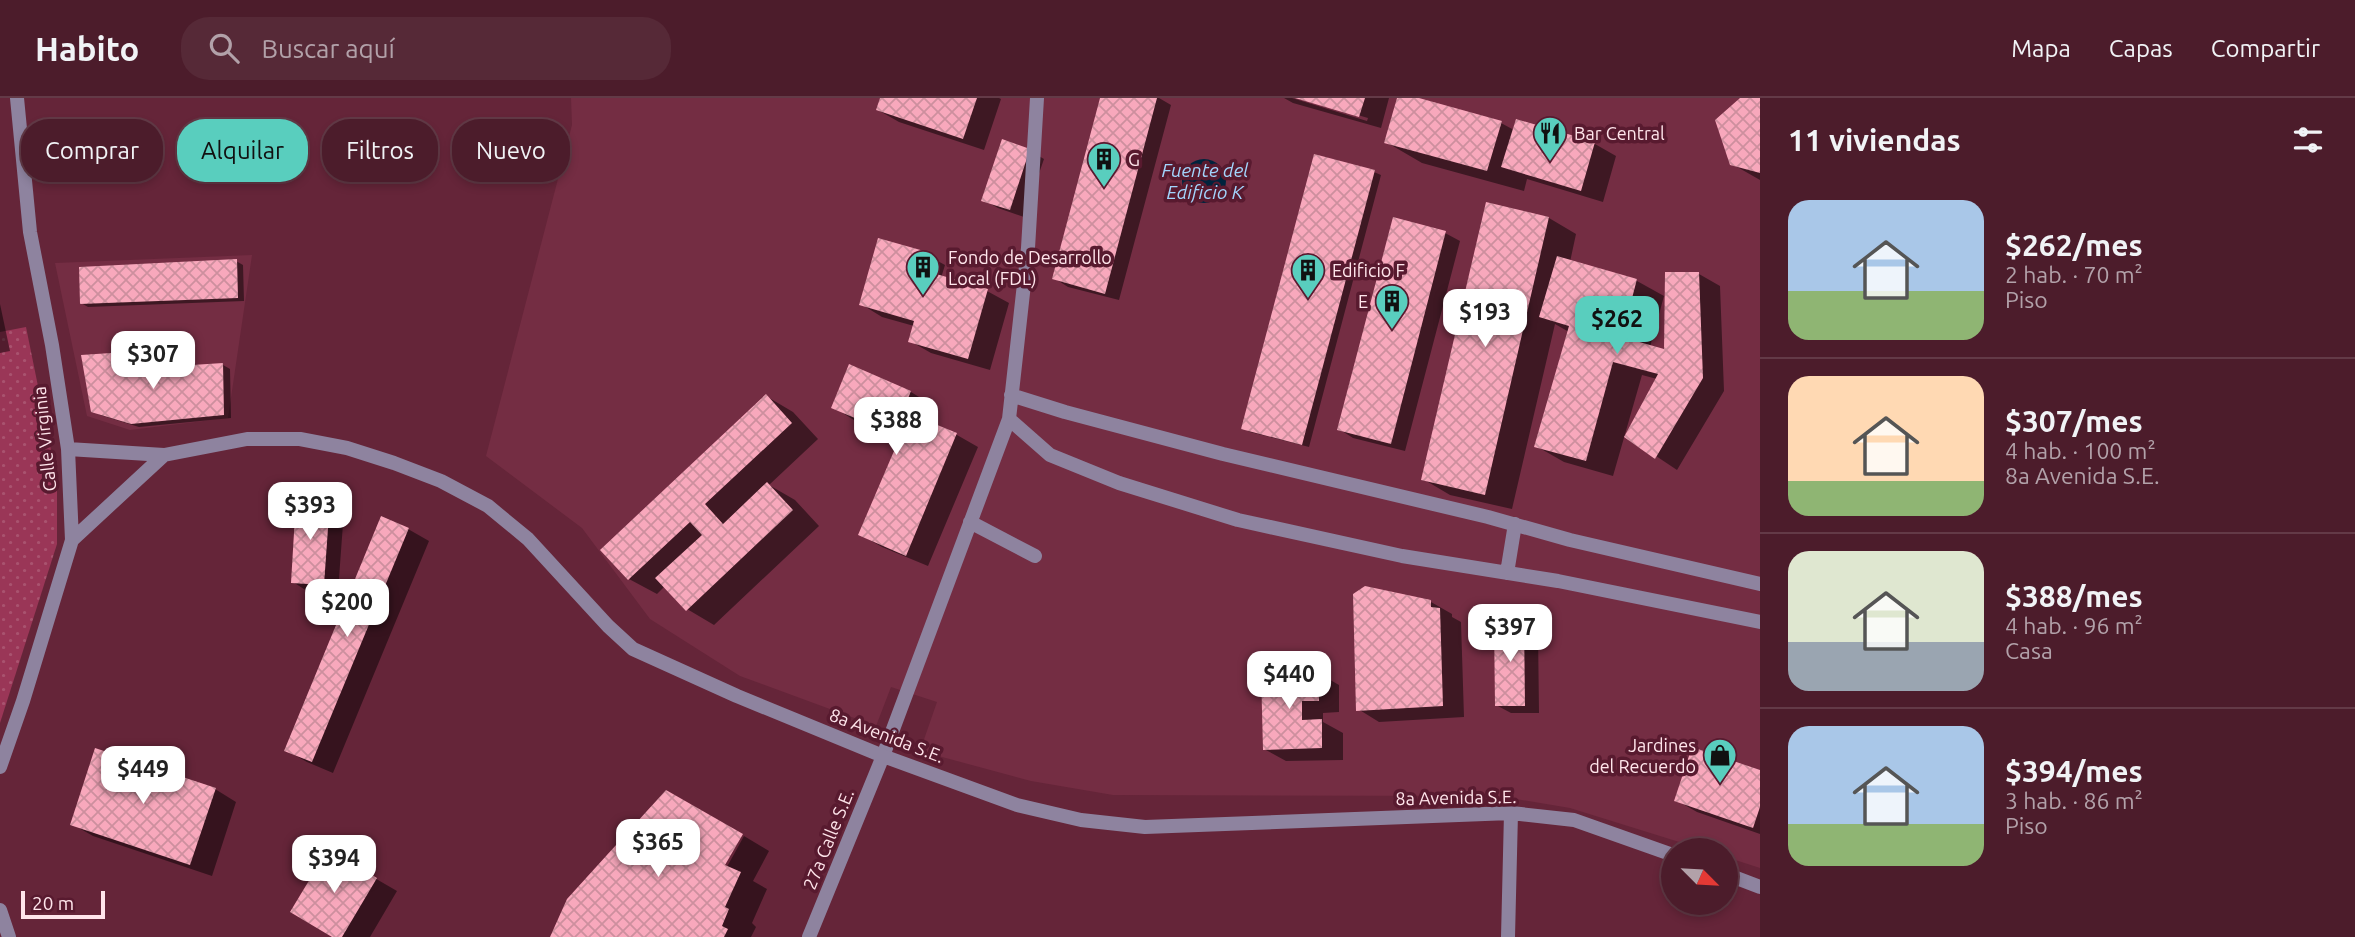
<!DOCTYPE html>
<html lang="es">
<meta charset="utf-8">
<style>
:root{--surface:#4c1c2b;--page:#562937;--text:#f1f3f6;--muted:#b2a1a9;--line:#633a47;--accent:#59cebe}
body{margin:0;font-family:Ubuntu,sans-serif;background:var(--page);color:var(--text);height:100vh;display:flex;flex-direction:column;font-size:26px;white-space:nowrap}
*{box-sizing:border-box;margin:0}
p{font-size:23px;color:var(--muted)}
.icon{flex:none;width:38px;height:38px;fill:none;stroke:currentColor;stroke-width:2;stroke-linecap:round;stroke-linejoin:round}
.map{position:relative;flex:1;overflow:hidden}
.side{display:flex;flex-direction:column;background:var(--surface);width:595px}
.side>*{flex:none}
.hud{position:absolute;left:21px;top:21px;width:665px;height:63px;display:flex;gap:14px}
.needle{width:46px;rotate:114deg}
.tools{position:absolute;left:1661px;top:740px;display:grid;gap:14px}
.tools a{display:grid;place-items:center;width:77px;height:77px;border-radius:50%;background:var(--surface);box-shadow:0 4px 10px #0003,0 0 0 2px var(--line);font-size:35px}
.scale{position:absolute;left:21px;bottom:18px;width:84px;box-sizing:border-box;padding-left:7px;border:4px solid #ffe5eb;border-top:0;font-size:19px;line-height:24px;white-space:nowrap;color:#ffe5eb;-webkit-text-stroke:5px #581a2f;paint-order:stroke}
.price{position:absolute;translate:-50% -60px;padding:0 16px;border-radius:14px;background:#fff;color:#222;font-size:23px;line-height:46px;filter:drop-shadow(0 2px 4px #0008)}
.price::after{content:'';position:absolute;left:50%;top:42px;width:21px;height:16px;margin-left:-10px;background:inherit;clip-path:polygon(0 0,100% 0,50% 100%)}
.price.active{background:var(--accent);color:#111}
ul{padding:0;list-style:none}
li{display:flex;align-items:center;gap:21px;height:175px;padding:0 28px}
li+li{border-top:2px solid var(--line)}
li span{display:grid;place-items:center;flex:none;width:196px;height:140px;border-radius:21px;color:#555}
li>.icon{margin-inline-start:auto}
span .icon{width:84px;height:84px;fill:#fffc;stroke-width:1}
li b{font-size:30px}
h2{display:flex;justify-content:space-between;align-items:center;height:84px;padding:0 28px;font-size:30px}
.pill{padding:0 24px;border-radius:28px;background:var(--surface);box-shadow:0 4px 10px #0003,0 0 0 2px var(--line);font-size:24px;line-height:63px}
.pill.active{background:var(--accent);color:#111}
header{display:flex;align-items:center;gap:42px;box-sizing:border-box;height:98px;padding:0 35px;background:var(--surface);border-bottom:2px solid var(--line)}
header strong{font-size:33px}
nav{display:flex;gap:38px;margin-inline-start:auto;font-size:24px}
.search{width:490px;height:63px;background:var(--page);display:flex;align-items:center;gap:18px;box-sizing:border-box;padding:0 24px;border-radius:28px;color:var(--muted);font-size:26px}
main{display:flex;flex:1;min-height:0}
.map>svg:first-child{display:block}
</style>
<header>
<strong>Habito</strong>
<div class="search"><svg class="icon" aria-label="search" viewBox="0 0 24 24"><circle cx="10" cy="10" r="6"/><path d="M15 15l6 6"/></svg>Buscar aquí</div>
<nav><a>Mapa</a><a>Capas</a><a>Compartir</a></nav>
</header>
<main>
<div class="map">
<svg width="1760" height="839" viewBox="0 0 1760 839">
<defs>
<pattern id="grass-dots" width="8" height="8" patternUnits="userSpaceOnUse" patternTransform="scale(1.75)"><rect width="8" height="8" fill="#9a3657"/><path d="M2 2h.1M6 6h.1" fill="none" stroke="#a9536f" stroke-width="1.8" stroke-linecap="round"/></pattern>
<pattern id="building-cross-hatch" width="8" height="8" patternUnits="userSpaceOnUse" patternTransform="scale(1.75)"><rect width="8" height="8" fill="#f8a8bc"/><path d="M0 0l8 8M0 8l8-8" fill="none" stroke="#cd8f9e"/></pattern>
</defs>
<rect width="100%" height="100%" fill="#652539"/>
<path fill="#742d43" d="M571 0H1760V770L1726 759V752H1705L1570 710 1498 698 1113 697 1031 683 920 653 937 604 891 589 876 628 740 578 650 521 582 430 486 358 572 27Z
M252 157 228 320 130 332 87 318 55 165Z"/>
<path fill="url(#grass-dots)" d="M26 229 57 382V446L0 625V234Z"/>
<path fill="#00233d" d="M1182 83a22 22 0 1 1 44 0a22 22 0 1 1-44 0Z"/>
<path fill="#0007" d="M882 0H999L1001 1 984 52 899 24 878 12Z
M1101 0H1159L1171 7 1119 202 1068 189 1054 180Z
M1284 0H1292L1367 23 1368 20 1299 0H1389L1381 30 1293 5Z
M1398 0H1413L1501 25 1514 32 1517 23 1595 46 1616 58 1603 104 1527 81 1524 93 1422 65 1386 44Z
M1743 0H1760V82L1732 66Z
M1030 53 1044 61 1024 119 998 110 984 102Z
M1374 74 1381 77 1309 349 1250 334 1243 330Z
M1487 106 1549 120 1576 136 1570 164 1637 183 1664 198 1650 249 1665 254 1699 176 1720 188 1724 293 1677 372 1626 338 1657 281 1642 277 1613 378 1564 364 1536 348 1569 234 1555 226 1512 411 1450 397 1423 381Z
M1445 135 1460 143 1405 353 1353 340 1339 331Z
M923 155 945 167 941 180 987 193 1009 205 990 272 931 255 910 243 914 228 882 219 861 206Z
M236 163 243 167 244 203 88 209 81 205Z
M0 206 10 253 0 255Z
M111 257 118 261 120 274 223 267 230 271 231 320 139 329 100 317 93 313Z
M849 269 911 294 932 307 925 323 957 337 978 349 928 468 882 449 861 437 901 341 854 322 833 309Z
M766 298 793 314 818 341 769 387 795 402 819 428 714 527 687 511 665 488 657 496 629 481Z
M329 404 344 412 338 494 307 493 293 484Z
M408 431 429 443 333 675 307 664 286 652Z
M1431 504 1452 516V519L1461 524 1464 619 1379 624 1358 611Z
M1524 525 1538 534 1539 615H1511L1496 607Z
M1318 575 1339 587V614L1323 615V624L1343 635V662L1286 663 1264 651Z
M1693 651 1760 674V736L1697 714 1676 702Z
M215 691 236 704 212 778 93 738 72 726Z
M744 738 769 753 753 783 767 791 752 825 756 829 751 839H552L720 774 723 776Z
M328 753 397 793 370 839H335Z"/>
<path fill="url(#building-cross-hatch)" d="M880 0H977L963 41 876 12Z
M1100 0H1157L1105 196 1052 181Z
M1295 0H1365L1359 19Z
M1397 0H1419L1502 23 1487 73 1384 45Z
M1740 0H1760V75L1730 67 1715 22Z
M1516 21 1595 44 1581 93 1501 69Z
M1002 41 1030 51 1010 112 981 103Z
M1314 56 1375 72 1302 347 1241 331Z
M1486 104 1549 119 1485 397 1421 382Z
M1393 119 1446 133 1391 346 1337 332Z
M878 140 924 153 919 171 988 191 968 261 908 244 914 223 859 207Z
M1557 158 1637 181 1622 239 1664 251 1665 174H1699L1703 280 1655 361 1624 339 1658 276 1613 264 1586 363 1534 349 1569 228 1539 219Z
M237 161 238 200 80 206 79 169Z
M111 255 114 272 223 265 224 317 131 326 91 314 81 257Z
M849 266 911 293 903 313 957 335 906 458 858 437 900 339 831 310Z
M766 296 792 325 705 406 723 426 767 384 793 412 686 513 655 480 702 437 690 424 628 482 600 452Z
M296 401 330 402 324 487 291 485Z
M381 418 409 430 312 664 284 653Z
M1365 488 1431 502V509L1440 510 1443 608 1356 613 1353 496Z
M1524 523 1525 608H1495L1494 524Z
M1318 573 1319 603H1302V622L1322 621V650L1263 652 1261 574Z
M1692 649 1760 672V709L1753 730 1674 703Z
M95 650 216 690 190 767 70 727Z
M666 692 743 736 725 767 741 774 725 809 729 811 722 828 728 831 724 839H550L567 801Z
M328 751 377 780 342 839H332L290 814Z"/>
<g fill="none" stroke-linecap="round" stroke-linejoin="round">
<path stroke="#8e839f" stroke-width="14" d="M1011 297 1065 314 1223 356 1488 419 1570 442 1760 486
M1009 321 1050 357 1119 385 1238 422 1402 458 1558 483 1760 524
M970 424 1035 458
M1507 475 1515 426
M883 658 1009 321 1028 150 1037 0"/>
<path stroke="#8e839f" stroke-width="14" d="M68 351 164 357 247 341H300L347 350 394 365 441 383 488 408 528 441 608 528 633 551 737 598 883 658 1017 707 1081 722 1145 729 1511 715 1574 722 1673 757
M72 442 164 357
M0 669 23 603 72 442 68 351 52 247 30 134 17 0
M1726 776 1760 789
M0 812 9 839
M809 839 883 658
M1508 839 1511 715"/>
</g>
<defs>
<symbol id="restaurant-pin" viewBox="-11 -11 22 30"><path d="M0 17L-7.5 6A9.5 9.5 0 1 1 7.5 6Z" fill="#59cebe" stroke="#581a2f"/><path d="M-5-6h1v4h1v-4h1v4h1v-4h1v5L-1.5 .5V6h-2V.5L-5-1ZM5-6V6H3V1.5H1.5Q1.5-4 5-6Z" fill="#111"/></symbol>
<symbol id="building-pin" viewBox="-11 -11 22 30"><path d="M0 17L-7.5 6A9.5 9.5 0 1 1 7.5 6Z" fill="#59cebe" stroke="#581a2f"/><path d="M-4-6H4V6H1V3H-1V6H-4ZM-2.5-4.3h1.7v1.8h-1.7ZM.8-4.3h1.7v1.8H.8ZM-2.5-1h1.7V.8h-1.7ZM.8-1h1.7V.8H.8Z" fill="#111"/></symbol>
<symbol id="shop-pin" viewBox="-11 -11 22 30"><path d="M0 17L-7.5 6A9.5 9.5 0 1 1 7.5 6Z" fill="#59cebe" stroke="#581a2f"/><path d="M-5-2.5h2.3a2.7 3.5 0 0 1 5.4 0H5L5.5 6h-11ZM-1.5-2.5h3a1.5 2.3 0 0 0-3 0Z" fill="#111"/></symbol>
</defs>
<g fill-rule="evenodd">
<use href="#restaurant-pin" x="1531" y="16" width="38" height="52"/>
<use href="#building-pin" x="1085" y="42" width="38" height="52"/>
<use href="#building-pin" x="904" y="150" width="38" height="52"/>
<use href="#building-pin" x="1289" y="153" width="38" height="52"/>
<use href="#building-pin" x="1373" y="184" width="38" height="52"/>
<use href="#shop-pin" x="1701" y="638" width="38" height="52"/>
</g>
<g text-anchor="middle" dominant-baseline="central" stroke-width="7" stroke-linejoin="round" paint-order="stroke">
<g font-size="18" fill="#ffe5eb" stroke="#581a2f" text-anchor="start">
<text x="1574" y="35">Bar Central</text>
<text x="1128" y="61">G</text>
<text x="948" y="159">Fondo de Desarrollo<tspan x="948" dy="21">Local (FDL)</tspan></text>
<text x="1332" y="172">Edificio F</text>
<text x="1368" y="203" text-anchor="end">E</text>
<text x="1696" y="647" text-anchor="end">Jardines<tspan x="1696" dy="21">del Recuerdo</tspan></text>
</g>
<g font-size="18" fill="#ffe5eb" stroke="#581a2f">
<text transform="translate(44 341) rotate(-96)">Calle Virginia</text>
<text transform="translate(887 637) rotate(21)">8a Avenida S.E.</text>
<text transform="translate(1456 699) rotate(-1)">8a Avenida S.E.</text>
<text transform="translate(828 741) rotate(-68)">27a Calle S.E.</text>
</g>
<g font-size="19" font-style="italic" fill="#a3d5fd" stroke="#581a2f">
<text x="1205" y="72">Fuente del<tspan x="1205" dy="22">Edificio K</tspan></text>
</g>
</g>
</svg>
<div class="tools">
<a><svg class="needle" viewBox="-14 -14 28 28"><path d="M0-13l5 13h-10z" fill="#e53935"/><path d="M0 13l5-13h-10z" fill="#b2a1a9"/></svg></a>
</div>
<div class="scale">20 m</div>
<b class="price" style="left:1485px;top:251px">$193</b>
<b class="price active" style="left:1617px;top:258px">$262</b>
<b class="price" style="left:153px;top:293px">$307</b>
<b class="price" style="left:896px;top:359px">$388</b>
<b class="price" style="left:310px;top:444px">$393</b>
<b class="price" style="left:347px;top:541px">$200</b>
<b class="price" style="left:1510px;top:566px">$397</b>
<b class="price" style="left:1289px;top:613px">$440</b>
<b class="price" style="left:143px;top:708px">$449</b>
<b class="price" style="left:658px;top:781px">$365</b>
<b class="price" style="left:334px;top:797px">$394</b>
<div class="hud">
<a class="pill">Comprar</a>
<a class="pill active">Alquilar</a>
<a class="pill">Filtros</a>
<a class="pill">Nuevo</a>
</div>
</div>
<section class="side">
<h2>11 viviendas<svg class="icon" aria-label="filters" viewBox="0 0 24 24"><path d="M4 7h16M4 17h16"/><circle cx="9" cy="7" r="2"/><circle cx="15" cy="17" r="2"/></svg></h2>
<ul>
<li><span style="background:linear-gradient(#a9c7e8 65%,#8fb573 0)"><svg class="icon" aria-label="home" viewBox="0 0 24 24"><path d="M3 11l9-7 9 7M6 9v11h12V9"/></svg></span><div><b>$262/mes</b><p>2 hab. · 70 m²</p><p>Piso</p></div></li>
<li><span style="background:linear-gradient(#ffd9b3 75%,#8fb573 0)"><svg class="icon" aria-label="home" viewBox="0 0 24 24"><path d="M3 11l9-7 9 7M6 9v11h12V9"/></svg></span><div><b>$307/mes</b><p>4 hab. · 100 m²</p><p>8a Avenida S.E.</p></div></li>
<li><span style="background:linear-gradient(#dfe7d0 65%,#9aa5b1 0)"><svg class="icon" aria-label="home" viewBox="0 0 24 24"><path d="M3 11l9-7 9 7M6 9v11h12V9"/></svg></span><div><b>$388/mes</b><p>4 hab. · 96 m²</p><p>Casa</p></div></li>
<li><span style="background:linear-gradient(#a9c7e8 70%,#8fb573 0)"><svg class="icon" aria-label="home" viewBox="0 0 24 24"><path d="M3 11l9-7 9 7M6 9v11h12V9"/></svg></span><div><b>$394/mes</b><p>3 hab. · 86 m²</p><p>Piso</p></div></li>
</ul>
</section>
</main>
